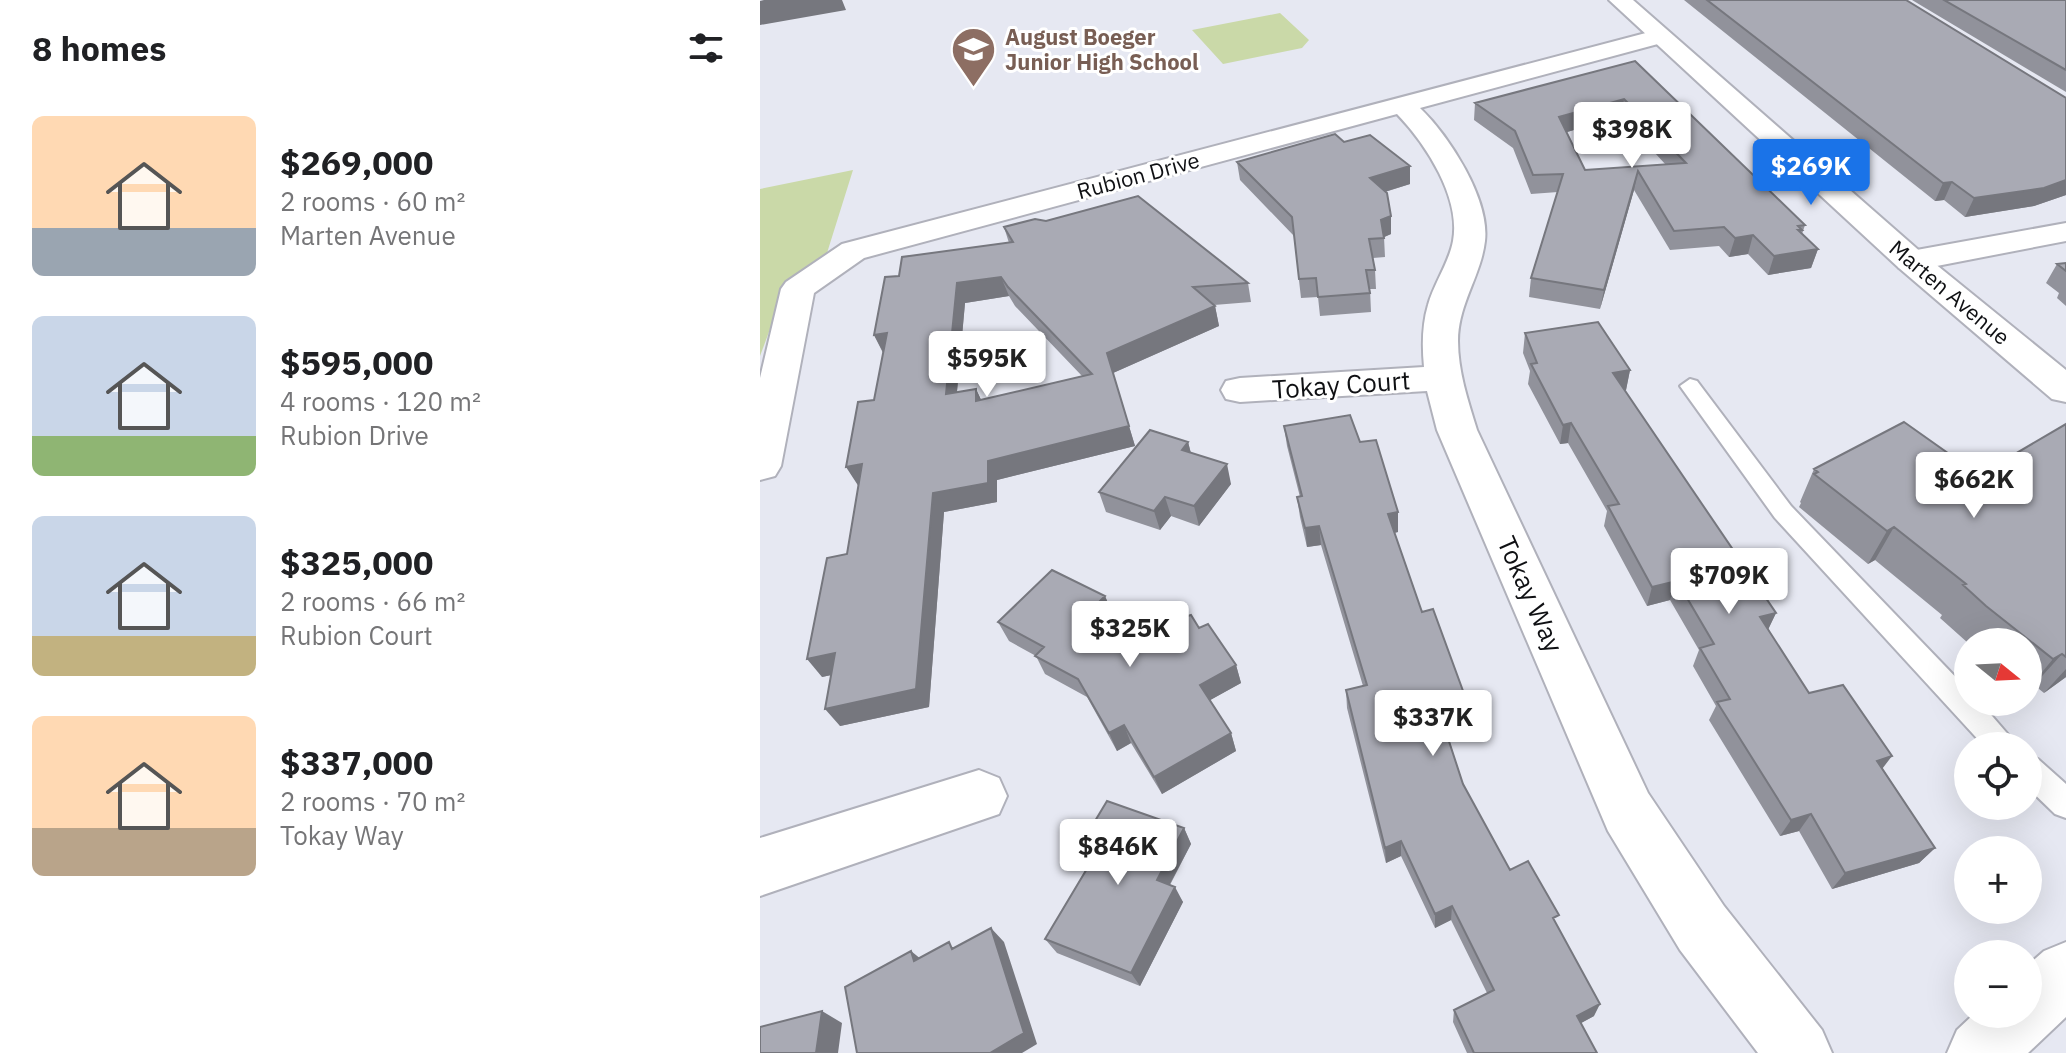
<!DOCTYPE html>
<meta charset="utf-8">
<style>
:root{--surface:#fff;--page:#f2f2f2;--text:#202124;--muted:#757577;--accent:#1a73e8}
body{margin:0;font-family:"IBM Plex Sans",sans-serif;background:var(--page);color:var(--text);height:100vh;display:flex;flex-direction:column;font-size:30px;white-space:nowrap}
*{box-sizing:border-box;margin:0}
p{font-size:26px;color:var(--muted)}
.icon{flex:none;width:44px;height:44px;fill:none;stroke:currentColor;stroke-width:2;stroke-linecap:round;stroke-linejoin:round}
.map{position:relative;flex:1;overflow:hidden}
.sheet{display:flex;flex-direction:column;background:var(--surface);width:760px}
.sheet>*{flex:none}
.needle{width:52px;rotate:108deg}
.buttons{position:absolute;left:1194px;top:628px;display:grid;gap:16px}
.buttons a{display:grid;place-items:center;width:88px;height:88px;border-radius:50%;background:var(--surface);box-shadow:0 8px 32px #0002;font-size:40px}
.price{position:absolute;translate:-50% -68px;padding:0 18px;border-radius:8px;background:#fff;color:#222;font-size:26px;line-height:52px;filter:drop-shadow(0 2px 4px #0008)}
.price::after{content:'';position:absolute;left:50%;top:48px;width:24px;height:18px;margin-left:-12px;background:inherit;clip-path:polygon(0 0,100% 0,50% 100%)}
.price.on{background:var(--accent);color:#fff}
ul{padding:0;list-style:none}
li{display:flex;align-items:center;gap:24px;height:200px;padding:0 32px}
li span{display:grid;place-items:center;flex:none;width:224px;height:160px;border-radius:12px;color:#555}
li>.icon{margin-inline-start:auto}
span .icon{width:96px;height:96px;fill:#fffc;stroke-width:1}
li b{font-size:34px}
h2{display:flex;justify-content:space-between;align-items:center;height:96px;padding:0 32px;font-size:34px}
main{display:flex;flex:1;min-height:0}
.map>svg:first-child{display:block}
</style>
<main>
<section class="sheet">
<h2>8 homes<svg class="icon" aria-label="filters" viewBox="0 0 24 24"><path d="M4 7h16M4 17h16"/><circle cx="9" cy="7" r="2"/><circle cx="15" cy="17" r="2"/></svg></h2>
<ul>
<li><span style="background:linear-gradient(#ffd9b3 70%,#9aa5b1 0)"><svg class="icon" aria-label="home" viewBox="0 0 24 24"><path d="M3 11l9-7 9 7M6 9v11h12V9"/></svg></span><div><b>$269,000</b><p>2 rooms · 60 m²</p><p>Marten Avenue</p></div></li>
<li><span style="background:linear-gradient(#c9d6e8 75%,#8fb573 0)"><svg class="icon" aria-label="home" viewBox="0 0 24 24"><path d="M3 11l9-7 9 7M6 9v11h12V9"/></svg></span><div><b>$595,000</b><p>4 rooms · 120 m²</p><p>Rubion Drive</p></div></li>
<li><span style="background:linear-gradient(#c9d6e8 75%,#c2b280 0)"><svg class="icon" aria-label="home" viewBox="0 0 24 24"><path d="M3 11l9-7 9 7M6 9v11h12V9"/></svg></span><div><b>$325,000</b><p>2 rooms · 66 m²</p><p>Rubion Court</p></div></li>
<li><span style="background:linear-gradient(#ffd9b3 70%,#b9a48a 0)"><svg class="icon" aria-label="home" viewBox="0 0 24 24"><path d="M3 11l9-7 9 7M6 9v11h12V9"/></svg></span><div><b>$337,000</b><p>2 rooms · 70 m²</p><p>Tokay Way</p></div></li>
</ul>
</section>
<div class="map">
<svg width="1306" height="1053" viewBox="0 0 1306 1053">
<rect width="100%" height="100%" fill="#e6e8f2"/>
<path fill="#cad9a8" d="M520 13 549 40 542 48 463 64 432 30Z
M93 170 67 253 44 272 16 313 0 356V189Z"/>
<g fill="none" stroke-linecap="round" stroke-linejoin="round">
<defs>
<path id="service" d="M930 379 937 381 1031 506 1208 690V702H1220L1258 746H1224L1015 518 920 386Z
M1268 755 1278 759 1306 784V818L1295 814 1268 788Z"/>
<path id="minor" d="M901 29 913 36 909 41 660 108C689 136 730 199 725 241 721 276 698 304 698 341 698 371 708 401 717 430L888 793 964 906 1062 1030 1072 1053H998L920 950 848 831 677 430 667 391 480 402 466 399 461 390 466 381 480 378 664 367C662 346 662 325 668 305 674 283 689 263 693 241 701 198 666 144 637 114L104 258 54 293 21 466 15 476 0 480V378L21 289 26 282 82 244Z
M1306 223V241L1151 271 1139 268 1135 261 1139 254 1151 251Z
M219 770 239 778 247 796 239 814 0 896V838Z"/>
<path id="tertiary" d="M849 0H873L1163 254 1306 370V402L1292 399 1139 268Z
M1306 942V1017L1268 1053H1187L1197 1030 1214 1014H1268V965L1284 951Z"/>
</defs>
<use href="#service" stroke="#b0b1bb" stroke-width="4"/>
<use href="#minor" stroke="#b0b1bb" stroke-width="4"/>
<use href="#tertiary" stroke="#b0b1bb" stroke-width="4"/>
<use href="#service" fill="#fff" fill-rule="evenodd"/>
<use href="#minor" fill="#fff" fill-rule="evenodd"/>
<use href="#tertiary" fill="#fff" fill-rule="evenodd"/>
</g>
<path fill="#91929b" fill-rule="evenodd" d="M924 0H1146L1306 98V195L1274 206 1205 217 1184 200 1175 201Z
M1152 0H1306V92Z
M875 61 1045 225 1042 234 1058 249 1051 268 1008 275 988 254 969 257 959 246 910 250 874 190 840 309 769 297 771 278 798 192 771 194 753 148 714 120 715 103ZM861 116 906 165 825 170 807 132Z
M584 142 650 166V184L625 192 631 216V234L624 237 625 257 613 258 615 270 616 289H610L611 312 560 316 558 297 541 298 534 236 480 180 477 162Z
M244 227 488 283 491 302 454 305 455 306 459 326 353 373 375 446 237 480V502L184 512 169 707 80 726 71 675 62 677 87 554 123 353 114 335 139 276 249 243ZM249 296 255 306 322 376 221 400 216 389 197 392 205 303Z
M1306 263V306L1297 298 1299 293 1286 283 1297 264Z
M765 333 870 370 866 390H864L1016 613 1008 629 1049 693 1123 769 1175 848 1159 863 1072 889 1039 831 1020 836 949 720 956 706 933 666 939 650 910 600 887 606 844 526 847 511 808 443 800 444 768 384 770 371 763 353Z
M1306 424V677L1284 693 1274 685 1268 689V642L1208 643 1180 618 1182 615 1115 560 1108 564 1039 507 1041 503 1040 502 1054 469 1219 475Z
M524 426 600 442 638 512V532L634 533 662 612 710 710 708 728 687 733 703 784 750 870 796 924 834 1016 821 1023 837 1053H707L693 1022 694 1010 727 993 691 920 675 928 641 856 626 863 587 708 586 690 603 686 561 545 547 547 540 517 537 497H540L527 446Z
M428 442 431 453 471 484 439 526 411 516 400 530 346 512 339 492Z
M345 596 353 615 349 618 389 639 439 628 476 665 481 683 450 700 471 733 476 751 402 794 371 743 357 751 327 697 285 674 276 656 249 641 238 622Z
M424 828 431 844 410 885 423 902 380 986 297 953 285 939 325 871 314 856Z"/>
<path fill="#76777e" d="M4 0H82L86 10 0 25V1Z
M864 99 861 116 797 135 799 117Z
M650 166V184L611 196 610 178Z
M878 171 874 190 840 309 844 290Z
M1306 180V195L1274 206 1205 217 1214 198Z
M1192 182 1184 200 1175 201 1183 183Z
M631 216V234L622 238 621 220Z
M993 235 988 254 969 257 975 238Z
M1058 249 1051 268 1008 275 1014 256Z
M241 277 249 296 205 303 195 413 186 394 197 283Z
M455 306 459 326 353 373 375 446 237 480V502L184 512 169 707 80 726 65 709 173 493 228 461 369 426 347 353Z
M127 333 124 354 114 335Z
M870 370 866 390 849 393 853 373Z
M216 389 225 408 216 401Z
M811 423 808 443 800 444 803 425Z
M428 442 433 462 422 450Z
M102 464 99 487 86 467Z
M467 464 471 484 439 526 434 506Z
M405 497 411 516 400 530 394 511Z
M638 512V532L628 534V514Z
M559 526 561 545 547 547 545 528Z
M1134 527 1115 560 1108 564 1127 531Z
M917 581 910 600 887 606 892 587Z
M345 596 353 615 340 628 332 609Z
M1016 613 1007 632 1000 617Z
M75 653 90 671 62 677 47 659Z
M1302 654 1274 685 1268 689 1293 659Z
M476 665 481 683 445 703 440 685Z
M1306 669V677L1284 693Z
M710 710 708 728 681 735V717Z
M364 725 371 743 357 751 349 733Z
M471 733 476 751 402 794 394 777Z
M1132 756 1119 773 1117 761Z
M1051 814 1039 831 1020 836 1031 820Z
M424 828 431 844 404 895 397 880Z
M641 841V856L626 863 625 848Z
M1175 848 1159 863 1072 889 1085 873Z
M415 887 423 902 380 986 371 973Z
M692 906 691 920 675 928V914Z
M231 928 244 942 277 1044 262 1053H230Z
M151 951 167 964 154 961Z
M840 1004 834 1016 812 1028 817 1016Z
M62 1011 82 1023 78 1053H56Z"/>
<path fill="#a9aab4" stroke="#76777e" stroke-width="2" fill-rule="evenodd" d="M947 0H1146L1306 98V180L1284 188 1214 198 1192 182 1183 183Z
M1184 0H1306V70Z
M875 61 1045 225 1038 226 1042 230H1038L1058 249 1014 256 993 235 975 238 964 227 914 231 878 171 844 290 771 278 803 174 773 175 755 131 715 103ZM864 99 926 163 825 170 799 117Z
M575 134 584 142 610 135 650 166 610 178 627 193 631 216 621 220 624 238 609 239 615 270H606L610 293 558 297 556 278 539 279 532 217 477 162Z
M378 196 488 283 433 287 455 306 347 353 369 426 228 461V483L173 493 156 689 65 709 75 653 47 659 67 558 87 554 102 464 86 467 98 402 114 400 127 333 114 335 125 277 139 276 142 257 253 242 244 227 275 219 286 221ZM241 277 248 287 332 374 216 401V389L186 394 197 283Z
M1306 263V271L1297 264Z
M838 322 870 370 853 373 1016 613 1000 617 1049 693 1083 685 1132 756 1117 761 1175 848 1085 873 1051 814 1031 820 957 702 970 699 940 648 954 644 917 581 892 587 848 506 859 504 811 423 803 425 771 364 777 363 765 333Z
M590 415 600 442 616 440 638 512 628 514 662 612 673 609 710 710 681 717 703 784 750 870 768 861 799 915 793 918 840 1004 817 1016 837 1053H714L694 1010 734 990 692 906 675 914 641 841 625 848 586 690 607 685 559 526 545 528 537 497 542 496 524 426Z
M1144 422 1219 475 1306 424V657L1302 654 1293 659 1226 606 1203 585 1206 584 1134 527 1127 531 1054 474 1058 472 1054 469Z
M390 430 428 442 422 450 467 464 434 506 405 497 394 511 339 492Z
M292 570 345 596 332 609 389 639 412 621 431 615 439 628 448 624 476 665 440 685 471 733 394 777 364 725 349 733 318 679 275 656 284 647 238 622Z
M347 801 424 828 397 880 415 887 371 973 285 939 331 862 314 856Z
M231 928 264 1033 230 1053H97L85 987 151 951 154 961 189 942 192 949Z
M62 1011 56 1053H0V1027Z"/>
<defs>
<symbol id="school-pin" viewBox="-11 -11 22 30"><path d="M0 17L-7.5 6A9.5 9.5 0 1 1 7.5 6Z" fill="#8d6e63" stroke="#fff"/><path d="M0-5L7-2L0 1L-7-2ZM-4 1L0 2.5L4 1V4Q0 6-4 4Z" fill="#fff"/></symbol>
</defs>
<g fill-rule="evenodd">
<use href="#school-pin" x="188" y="24" width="51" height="69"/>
</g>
<g text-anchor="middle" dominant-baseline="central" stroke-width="6" stroke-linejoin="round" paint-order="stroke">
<g font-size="22" font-weight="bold" fill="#785e54" stroke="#fff" text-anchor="start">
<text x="245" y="36">August Boeger<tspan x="245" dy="25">Junior High School</tspan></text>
</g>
<g font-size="22" fill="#0f1013" stroke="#fff">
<text transform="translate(378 175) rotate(-15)">Rubion Drive</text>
<text transform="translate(1190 292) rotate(40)">Marten Avenue</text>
</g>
<g font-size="26" fill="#0f1013" stroke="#fff">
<text transform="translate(581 384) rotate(-4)">Tokay Court</text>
<text transform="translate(771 594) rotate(66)">Tokay Way</text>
</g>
</g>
</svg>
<div class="buttons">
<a><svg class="needle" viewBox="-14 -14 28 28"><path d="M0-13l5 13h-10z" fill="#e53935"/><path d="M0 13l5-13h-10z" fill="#757577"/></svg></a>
<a><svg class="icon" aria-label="locate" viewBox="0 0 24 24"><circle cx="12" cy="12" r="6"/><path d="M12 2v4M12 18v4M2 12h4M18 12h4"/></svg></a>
<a>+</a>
<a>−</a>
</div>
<b class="price" style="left:872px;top:170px">$398K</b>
<b class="price on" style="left:1051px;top:207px">$269K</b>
<b class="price" style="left:227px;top:399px">$595K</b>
<b class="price" style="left:1214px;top:520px">$662K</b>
<b class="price" style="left:969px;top:616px">$709K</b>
<b class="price" style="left:370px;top:669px">$325K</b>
<b class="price" style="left:673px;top:758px">$337K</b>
<b class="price" style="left:358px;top:887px">$846K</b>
</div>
</main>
